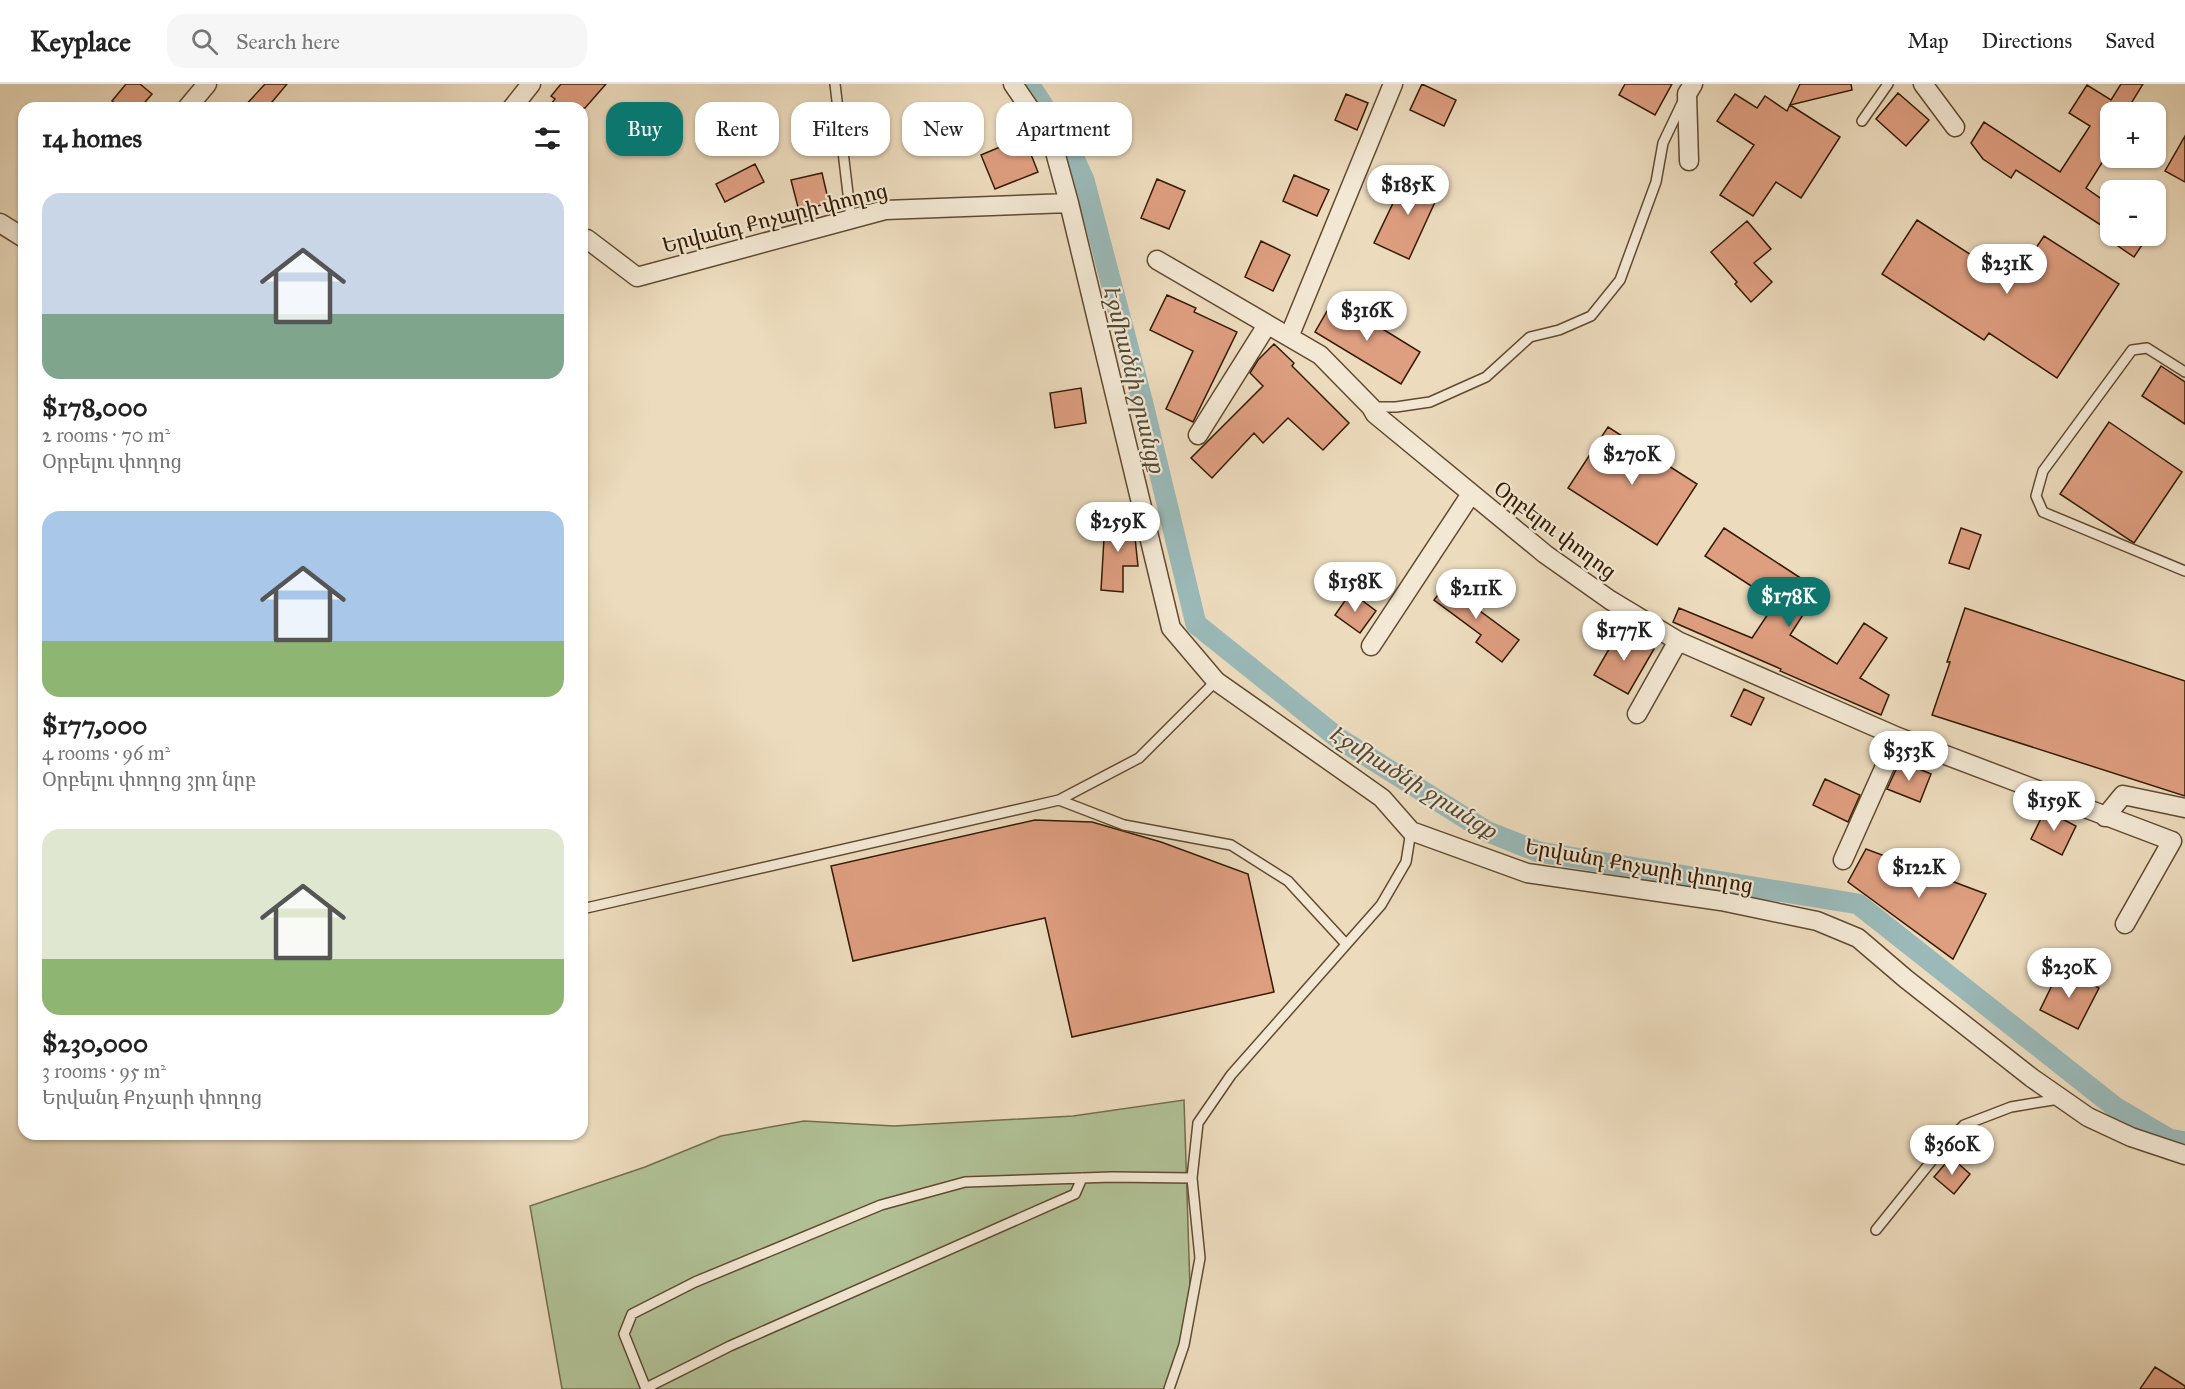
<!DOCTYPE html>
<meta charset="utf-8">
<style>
:root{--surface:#fff;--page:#f6f6f6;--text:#222;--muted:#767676;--line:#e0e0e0;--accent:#0f766e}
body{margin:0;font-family:"IM FELL Great Primer","Noto Serif Armenian",serif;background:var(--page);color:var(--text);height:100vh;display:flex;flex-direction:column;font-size:22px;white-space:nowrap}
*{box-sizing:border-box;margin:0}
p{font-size:20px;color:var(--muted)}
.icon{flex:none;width:33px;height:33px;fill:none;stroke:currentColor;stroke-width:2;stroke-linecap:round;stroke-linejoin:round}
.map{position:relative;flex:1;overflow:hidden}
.drawer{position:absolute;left:18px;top:18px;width:570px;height:1038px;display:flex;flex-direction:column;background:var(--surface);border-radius:18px;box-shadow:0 2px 4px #0004}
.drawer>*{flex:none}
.guide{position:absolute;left:606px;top:18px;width:570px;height:54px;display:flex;gap:12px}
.fabs{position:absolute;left:2100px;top:18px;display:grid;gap:12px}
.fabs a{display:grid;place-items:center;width:66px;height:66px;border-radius:12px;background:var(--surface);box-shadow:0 2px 4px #0004;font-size:30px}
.price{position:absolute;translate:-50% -51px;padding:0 14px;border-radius:21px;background:#fff;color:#222;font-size:20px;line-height:39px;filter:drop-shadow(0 2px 3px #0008)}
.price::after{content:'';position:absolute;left:50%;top:36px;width:18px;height:14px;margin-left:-9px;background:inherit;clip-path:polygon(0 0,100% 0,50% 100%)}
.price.active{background:var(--accent);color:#fff}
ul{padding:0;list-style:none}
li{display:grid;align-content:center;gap:12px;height:318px;padding:0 24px}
li span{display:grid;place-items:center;height:186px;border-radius:18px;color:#555}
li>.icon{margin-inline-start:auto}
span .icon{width:108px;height:108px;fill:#fffc;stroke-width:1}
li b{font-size:26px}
h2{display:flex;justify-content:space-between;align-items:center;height:72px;padding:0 24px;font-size:26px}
.tag{padding:0 21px;border-radius:18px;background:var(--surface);box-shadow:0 2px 4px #0004;font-size:21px;line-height:54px}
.tag.active{background:var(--accent);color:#fff}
header{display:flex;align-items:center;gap:36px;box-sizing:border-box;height:84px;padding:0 30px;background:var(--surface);border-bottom:2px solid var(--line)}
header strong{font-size:28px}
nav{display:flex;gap:33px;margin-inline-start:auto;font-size:21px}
.search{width:420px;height:54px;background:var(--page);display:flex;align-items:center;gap:15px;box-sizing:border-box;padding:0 21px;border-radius:18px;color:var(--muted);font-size:22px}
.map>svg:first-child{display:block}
</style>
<header>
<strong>Keyplace</strong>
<div class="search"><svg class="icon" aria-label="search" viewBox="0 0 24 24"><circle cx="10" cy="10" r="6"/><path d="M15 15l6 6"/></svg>Search here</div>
<nav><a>Map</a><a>Directions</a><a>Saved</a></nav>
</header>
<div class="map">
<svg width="2185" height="1305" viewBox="0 0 2185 1305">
<rect width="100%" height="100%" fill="#ecdbbd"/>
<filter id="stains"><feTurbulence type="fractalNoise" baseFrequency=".00333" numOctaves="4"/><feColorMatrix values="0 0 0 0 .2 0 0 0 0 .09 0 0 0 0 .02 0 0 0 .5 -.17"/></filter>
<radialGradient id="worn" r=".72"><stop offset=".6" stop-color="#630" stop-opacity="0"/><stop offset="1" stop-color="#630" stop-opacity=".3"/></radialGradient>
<path fill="#b1c196" stroke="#726e4c" stroke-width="1.5" d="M1184 1016 1190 1204 1174 1305H562L530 1122 645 1083 721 1052 804 1037 894 1042 1073 1032Z"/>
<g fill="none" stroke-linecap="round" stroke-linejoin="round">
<path stroke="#9ab9b8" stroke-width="21" d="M1029 0 1065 55 1084 96 1142 316 1196 540 1338 654 1486 747 1539 768 1858 820 2115 1023 2169 1055 2185 1058"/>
</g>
<path fill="#de9e80" stroke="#331a01" stroke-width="1.5" d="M126 0H140L152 10 140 24H121L112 17Z
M265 0H287L267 24H243Z
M561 0H606L585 24H548L555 15 551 12Z
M1422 0 1456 16 1444 42 1410 26Z
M1625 0H1672L1655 31 1619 11Z
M1800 0H1851L1852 6 1790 21 1840 53 1801 114 1776 98 1753 132 1720 111 1754 61 1717 37 1735 10 1757 24 1765 12 1787 27Z
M2121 0H2143L2127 26 2130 28H2110V66L2086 104 2110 121V147L2016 86 2011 94 1983 75 1971 59 1984 38 2060 88 2090 42 2069 29 2087 1 2111 16Z
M1898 9 1929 36 1906 62 1876 35Z
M1346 10 1368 19 1357 46 1335 36Z
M2185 52V98L2165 87Z
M1024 53 1038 88 995 105 981 71Z
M755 80 764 98 725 118 716 100Z
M822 89 829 119 799 127 791 96Z
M1407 90 1441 105 1409 175 1374 159Z
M1294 91 1329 106 1317 132 1283 117Z
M1157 95 1185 107 1169 145 1141 134Z
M1917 136 2013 198 2044 152 2119 200 2057 294 1989 249 1984 256 1882 190Z
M1747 137 1771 165 1754 179 1772 198 1751 218 1735 200 1737 198 1711 168Z
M2124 152H2148L2134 173 2118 162Z
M1261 157 1290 171 1273 207 1245 193Z
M1167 211 1196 224 1194 228 1237 248 1193 338 1166 325 1193 267 1150 246Z
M1334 215 1420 268 1401 300 1315 248Z
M1274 260 1294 279 1292 282 1349 339 1323 366 1288 334 1263 359 1254 349 1212 394 1191 374 1263 302 1250 289 1258 276Z
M2161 282 2185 298V340L2142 312Z
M1081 304 1086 339 1055 344 1050 309Z
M2109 338 2182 388 2134 459 2060 410Z
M1608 343 1697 400 1657 461 1568 404Z
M1133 435 1138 482H1123V508L1101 506 1105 437Z
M1724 444 1819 506 1790 551 1837 580 1864 539 1887 554 1860 594 1889 611 1881 631 1780 587 1781 585 1673 538 1679 524 1752 554 1776 518 1705 472Z
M1961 444 1981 451 1969 485 1949 479Z
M1451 494 1477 513 1472 521 1519 556 1502 578 1476 558 1481 551 1434 516Z
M1351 508 1376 527 1360 549 1335 531Z
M1965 524 2185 597V712L1932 631 1950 578H1947Z
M1620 546 1654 565 1628 610 1594 591Z
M1744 605 1764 614 1751 641 1731 632Z
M1900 677 1931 690 1920 718 1887 705Z
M1825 695 1860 711 1848 738 1813 721Z
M2045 726 2076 742 2062 771 2031 755Z
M1035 736 1092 738 1161 758 1248 790 1274 908 1072 953 1045 834 853 877 831 782Z
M1866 765 1986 810 1953 875 1848 798Z
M2060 885 2099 904 2078 945 2040 926Z
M1951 1073 1970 1090 1954 1110 1934 1093Z
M2155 1283 2185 1302V1305H2140Z"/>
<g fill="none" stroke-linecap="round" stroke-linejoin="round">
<defs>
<path id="service" d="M835 0 851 135
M1862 37 1888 0
M2185 288 2147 264 2132 266 2043 387 2036 412 2043 428 2185 487
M1372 323H1396L1430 318 1486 293 1530 253 1559 246 1591 232 1620 196 1656 98 1663 59 1683 17
M1059 716 1124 741 1231 761 1288 797 1346 860
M582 825 1059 716 1139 674 1216 597
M1876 1146 1942 1064 1964 1041 2011 1023 2059 1015
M646 1304 730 1262 1075 1110 1082 1094
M646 1305 624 1250 632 1230 695 1198 881 1121 965 1098 1112 1093 1192 1094
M1169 1305 1184 1261 1200 1174 1192 1094 1198 1039 1231 991 1381 821 1406 778 1411 747"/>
<path id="minor" d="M1013 0 1052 57 1069 119 1171 544 1216 597 1382 714 1411 747 1527 789 1721 817 1817 837 1858 854 1906 895 2032 994 2088 1033 2131 1053 2185 1071
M1923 0 1955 43
M187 24 207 0
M512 24 531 0
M1689 77 1687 10 1693 0
M0 139 24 154
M582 160 587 155 637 193 885 126 1069 119
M1157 176 1320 271 1371 323 1375 330 1545 470 1610 516 1678 557 1898 653 2172 757
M1289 253 1393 0
M1198 351 1267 241
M1371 562 1471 410
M1637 630 1678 557
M2105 733 2123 711 2185 724
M1843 776 1898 653
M2125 840 2172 757"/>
</defs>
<use href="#service" stroke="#614a30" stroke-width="12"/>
<use href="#minor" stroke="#614a30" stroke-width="21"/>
<use href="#service" stroke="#f3e8d4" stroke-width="9"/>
<use href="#minor" stroke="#f3e8d4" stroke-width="18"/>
</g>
<g text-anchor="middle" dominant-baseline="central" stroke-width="4.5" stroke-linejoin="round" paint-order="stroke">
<g font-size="21" fill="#331a01" stroke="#f3e8d4">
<text transform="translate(775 134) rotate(-14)">Երվանդ Քոչարի փողոց</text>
<text transform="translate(1555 446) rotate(37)">Օրբելու փողոց</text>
<text transform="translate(1639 782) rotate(10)">Երվանդ Քոչարի փողոց</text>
</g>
<g font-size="22" font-style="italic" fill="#524a38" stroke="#f3e8d4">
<text transform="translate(1134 295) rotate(76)">Էջմիածնի ջրանցք</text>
<text transform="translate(1413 698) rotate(32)">Էջմիածնի ջրանցք</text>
</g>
</g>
<rect width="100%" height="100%" filter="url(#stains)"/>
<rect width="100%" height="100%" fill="url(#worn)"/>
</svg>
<div class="fabs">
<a>+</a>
<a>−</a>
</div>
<b class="price" style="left:1408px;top:132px">$185K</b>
<b class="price" style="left:2007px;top:211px">$231K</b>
<b class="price" style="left:1367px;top:258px">$316K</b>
<b class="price" style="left:1632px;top:402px">$270K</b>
<b class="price" style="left:1118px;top:469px">$259K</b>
<b class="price" style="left:1355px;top:529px">$158K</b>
<b class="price" style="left:1476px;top:536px">$211K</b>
<b class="price active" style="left:1789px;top:544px">$178K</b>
<b class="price" style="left:1624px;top:578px">$177K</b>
<b class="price" style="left:1909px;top:698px">$353K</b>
<b class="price" style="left:2054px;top:748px">$159K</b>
<b class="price" style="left:1919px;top:815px">$122K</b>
<b class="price" style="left:2069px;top:915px">$230K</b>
<b class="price" style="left:1952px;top:1092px">$360K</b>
<div class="guide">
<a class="tag active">Buy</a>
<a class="tag">Rent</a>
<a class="tag">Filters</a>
<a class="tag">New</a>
<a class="tag">Apartment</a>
</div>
<section class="drawer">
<h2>14 homes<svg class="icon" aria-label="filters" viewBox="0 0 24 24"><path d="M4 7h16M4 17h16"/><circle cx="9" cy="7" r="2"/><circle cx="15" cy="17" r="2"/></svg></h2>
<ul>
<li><span style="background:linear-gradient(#c9d6e8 65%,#7fa58c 0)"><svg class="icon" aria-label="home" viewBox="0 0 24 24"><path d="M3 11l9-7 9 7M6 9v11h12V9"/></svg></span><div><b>$178,000</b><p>2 rooms · 70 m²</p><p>Օրբելու փողոց</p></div></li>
<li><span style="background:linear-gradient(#a9c7e8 70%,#8fb573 0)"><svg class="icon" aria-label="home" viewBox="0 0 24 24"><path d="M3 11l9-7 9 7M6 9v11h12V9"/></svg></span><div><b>$177,000</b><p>4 rooms · 96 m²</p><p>Օրբելու փողոց 3րդ նրբ</p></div></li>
<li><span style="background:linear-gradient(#dfe7d0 70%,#8fb573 0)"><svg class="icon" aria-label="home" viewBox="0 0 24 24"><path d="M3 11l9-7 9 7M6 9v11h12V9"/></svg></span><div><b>$230,000</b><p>3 rooms · 95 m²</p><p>Երվանդ Քոչարի փողոց</p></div></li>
</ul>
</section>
</div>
